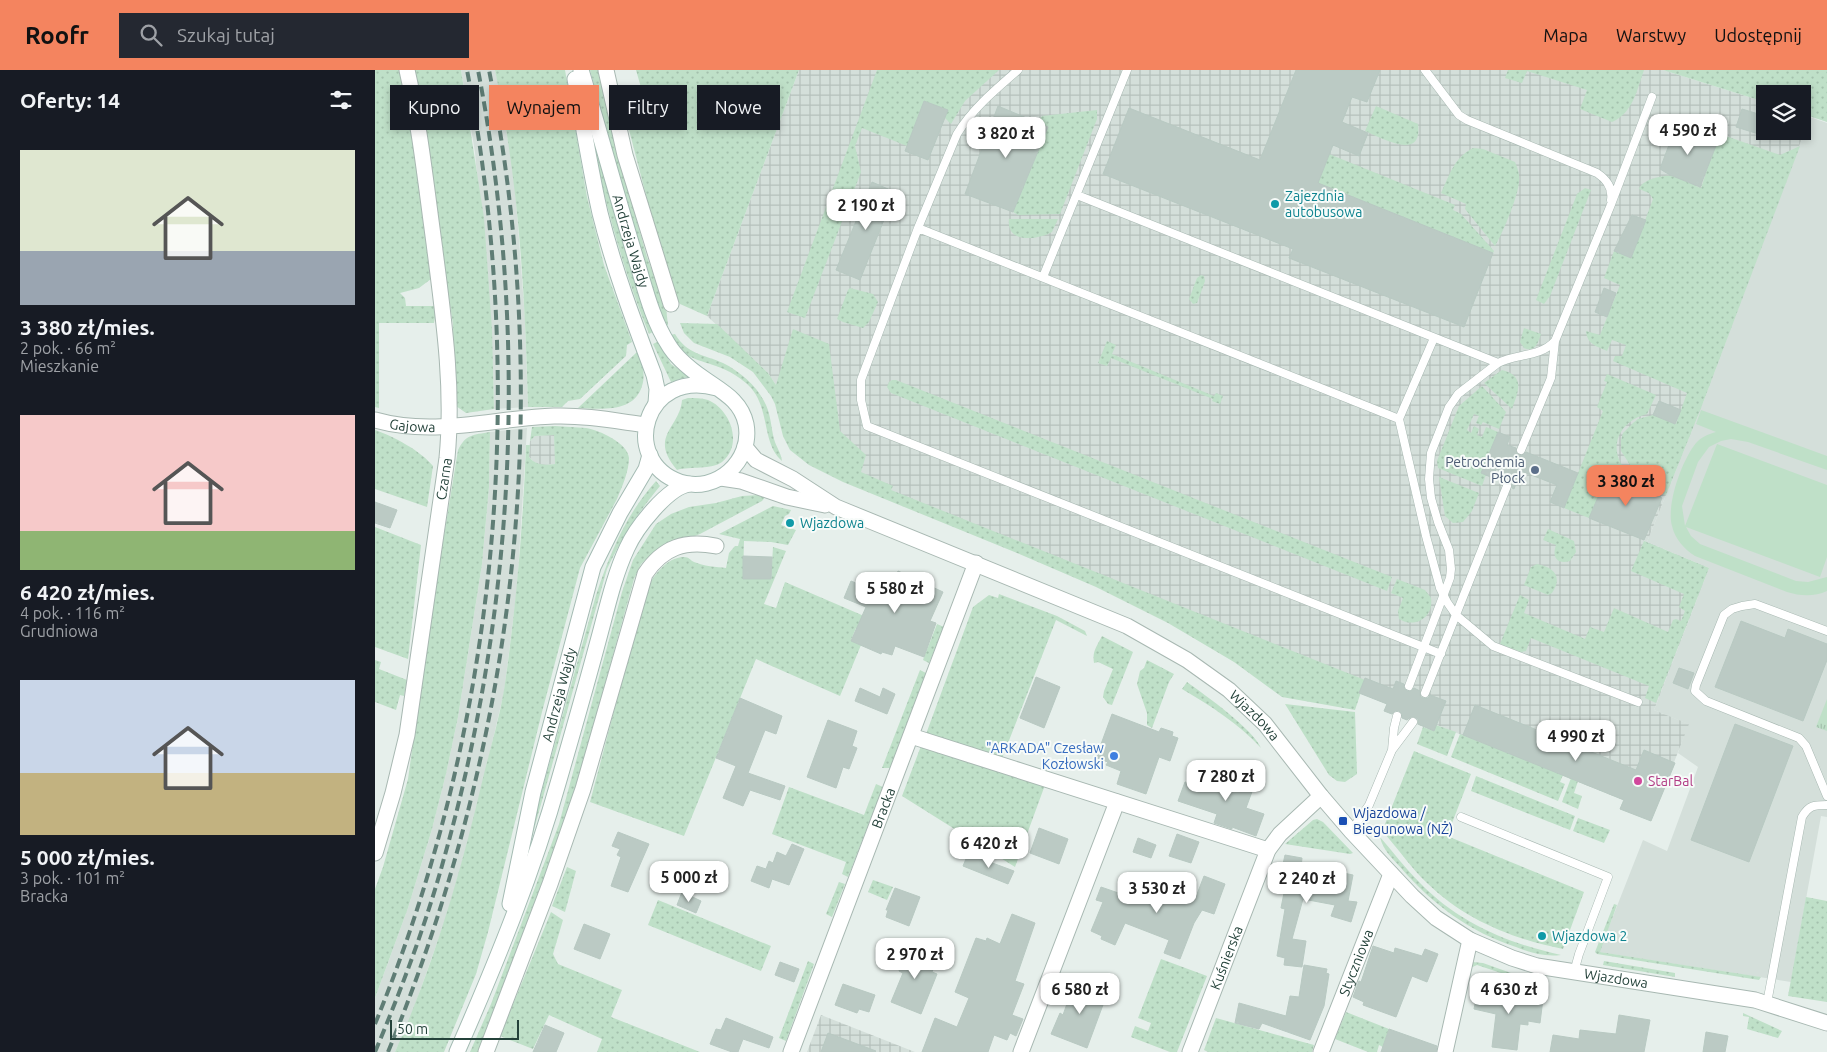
<!DOCTYPE html>
<html lang="pl">
<meta charset="utf-8">
<style>
:root{--surface:#171b24;--page:#242831;--text:#f1f3f6;--muted:#9ea1a6;--accent:#f4845f}
body{margin:0;font-family:Ubuntu,sans-serif;background:var(--page);color:var(--text);height:100vh;display:flex;flex-direction:column;font-size:19px;white-space:nowrap}
*{box-sizing:border-box;margin:0}
p{font-size:16px;color:var(--muted)}
.icon{flex:none;width:28px;height:28px;fill:none;stroke:currentColor;stroke-width:2;stroke-linecap:round;stroke-linejoin:round}
.map{position:relative;flex:1;overflow:hidden}
.drawer{display:flex;flex-direction:column;background:var(--surface);width:375px}
.drawer>*{flex:none}
.guide{position:absolute;left:15px;top:15px;width:475px;height:45px;display:flex;gap:10px}
.controls{position:absolute;left:1381px;top:15px;display:grid;gap:10px}
.controls a{display:grid;place-items:center;width:55px;height:55px;border-radius:0px;background:var(--surface);box-shadow:0 2px 8px #0003;font-size:25px}
.scale{position:absolute;left:15px;bottom:12px;width:129px;box-sizing:border-box;padding-left:5px;border:2px solid #24423a;border-top:0;font-size:14px;line-height:18px;white-space:nowrap;color:#24423a;-webkit-text-stroke:4px #f7fbf9;paint-order:stroke}
.price{position:absolute;translate:-50% -42px;padding:0 11px;border-radius:10px;background:#fff;color:#222;font-size:16px;line-height:32px;filter:drop-shadow(0 1px 2px #0008)}
.price::after{content:'';position:absolute;left:50%;top:30px;width:15px;height:11px;margin-left:-8px;background:inherit;clip-path:polygon(0 0,100% 0,50% 100%)}
.price.current{background:var(--accent);color:#111}
ul{padding:0;list-style:none}
li{display:grid;align-content:center;gap:10px;height:265px;padding:0 20px}
li span{display:grid;place-items:center;height:155px;border-radius:0px;color:#555}
li>.icon{margin-inline-start:auto}
span .icon{width:90px;height:90px;fill:#fffc;stroke-width:1}
li b{font-size:21px}
h2{display:flex;justify-content:space-between;align-items:center;height:60px;padding:0 20px;font-size:21px}
.chip{padding:0 18px;border-radius:0px;background:var(--surface);box-shadow:0 2px 8px #0003;font-size:18px;line-height:45px}
.chip.current{background:var(--accent);color:#111}
header{display:flex;align-items:center;gap:30px;box-sizing:border-box;height:70px;padding:0 25px;background:var(--accent);color:#111}
header strong{font-size:24px}
nav{display:flex;gap:28px;margin-inline-start:auto;font-size:18px}
.search{width:350px;height:45px;background:var(--page);display:flex;align-items:center;gap:12px;box-sizing:border-box;padding:0 18px;border-radius:0px;color:var(--muted);font-size:19px}
main{display:flex;flex:1;min-height:0}
.map>svg:first-child{display:block}
</style>
<header>
<strong>Roofr</strong>
<div class="search"><svg class="icon" aria-label="search" viewBox="0 0 24 24"><circle cx="10" cy="10" r="6"/><path d="M15 15l6 6"/></svg>Szukaj tutaj</div>
<nav><a>Mapa</a><a>Warstwy</a><a>Udostępnij</a></nav>
</header>
<main>
<section class="drawer">
<h2>Oferty: 14<svg class="icon" aria-label="filters" viewBox="0 0 24 24"><path d="M4 7h16M4 17h16"/><circle cx="9" cy="7" r="2"/><circle cx="15" cy="17" r="2"/></svg></h2>
<ul>
<li><span style="background:linear-gradient(#dfe7d0 65%,#9aa5b1 0)"><svg class="icon" aria-label="home" viewBox="0 0 24 24"><path d="M3 11l9-7 9 7M6 9v11h12V9"/></svg></span><div><b>3 380 zł/mies.</b><p>2 pok. · 66 m²</p><p>Mieszkanie</p></div></li>
<li><span style="background:linear-gradient(#f6c9c9 75%,#8fb573 0)"><svg class="icon" aria-label="home" viewBox="0 0 24 24"><path d="M3 11l9-7 9 7M6 9v11h12V9"/></svg></span><div><b>6 420 zł/mies.</b><p>4 pok. · 116 m²</p><p>Grudniowa</p></div></li>
<li><span style="background:linear-gradient(#c9d6e8 60%,#c2b280 0)"><svg class="icon" aria-label="home" viewBox="0 0 24 24"><path d="M3 11l9-7 9 7M6 9v11h12V9"/></svg></span><div><b>5 000 zł/mies.</b><p>3 pok. · 101 m²</p><p>Bracka</p></div></li>
</ul>
</section>
<div class="map">
<svg width="1452" height="982" viewBox="0 0 1452 982">
<defs>
<pattern id="industrial-grid" width="8" height="8" patternUnits="userSpaceOnUse" patternTransform="scale(1.25)"><rect width="8" height="8" fill="#d4dfda"/><path d="M0 4h8M4 0v8" fill="none" stroke="#b6c1bc"/></pattern>
<pattern id="grass-dots" width="8" height="8" patternUnits="userSpaceOnUse" patternTransform="scale(1.25)"><rect width="8" height="8" fill="#bfe0c8"/><path d="M2 2h.1M6 6h.1" fill="none" stroke="#a4c1ad" stroke-width="1.8" stroke-linecap="round"/></pattern>
<pattern id="park-tufts" width="24" height="20" patternUnits="userSpaceOnUse" patternTransform="scale(1.25)"><rect width="24" height="20" fill="#bfe0c8"/><path d="M3 7l-1-3M5 7V3M7 7l1-3M15 17l-1-3M17 17v-4M19 17l1-3" fill="none" stroke="#a4c1ad"/></pattern>
</defs>
<rect width="100%" height="100%" fill="#e6efeb"/>
<path fill="#d4dfda" d="M86 0H120L122 8 139 104 150 249 153 337 119 339 118 299 100 82Z
M1435 47 1452 53V747L1446 746 1416 912 1224 882 1268 770 1292 781 1323 697 1303 683 1313 654 1279 640 1334 498 1272 472 1326 338Z
M152 358 142 519 129 622 100 746 73 842 35 949 20 982H0V928L33 838 57 759 71 704 83 647 107 494 114 417 115 362Z"/>
<path fill="url(#industrial-grid)" d="M424 0H1288L1390 32V61H1428V45L1435 47 1326 338 1272 472 1334 498 1279 640 1314 654 1276 751 1245 739 1248 730 1062 655 1059 661 1009 641 1012 634 1009 633 435 391 401 315 393 303 332 246Z
M179 365 181 394 166 395 159 392 154 387 155 371 160 366Z
M446 945 540 982H432Z"/>
<path fill="url(#grass-dots)" d="M0 0H24L33 38 56 209 44 218 25 223 30 228 31 236H62L59 253H4V338L0 337Z
M38 0H86L109 148 117 260 119 339 91 343 81 336 79 329 78 254Z
M120 0H190L212 127 229 195 257 272 252 275 251 286 205 329 193 331 187 337H153C150 223 144 112 120 0Z
M215 0H224L236 59 272 187 291 238 293 255 290 256 270 202Z
M261 0H424L332 246 305 234 296 221 253 56 267 21Z
M502 0H624L590 31 576 54 570 48 572 40 549 31 532 76 487 58 480 76 486 102 430 248 412 242Z
M1133 0H1269C1262 20 1258 43 1237 52L1205 39 1212 20 1152 1 1147 13 1130 8Z
M1288 0H1452V52L1428 44V24H1390V32Z
M1001 36 1043 54C1048 92 1007 68 990 61Z
M722 40V49L685 144 643 145 638 142 673 57 663 52 667 46Z
M1329 49 1348 65 1405 85 1425 76 1326 338 1291 425 1281 422 1286 408 1275 407 1259 401 1246 381V370L1248 363 1258 353 1263 349 1278 345 1301 354 1312 323 1238 291 1240 286H1247L1251 275 1237 270 1232 281C1221 276 1212 274 1211 261L1225 265 1245 215 1229 208 1239 181 1256 188 1278 129 1274 123 1264 119C1267 110 1287 105 1296 106 1305 107 1317 115 1326 118L1341 73 1321 65Z
M1098 78 1108 79 1140 92C1143 99 1145 105 1144 112 1143 126 1128 163 1120 176L1090 139 1091 134 1066 123C1075 104 1079 88 1098 78Z
M222 80 280 261 274 264C250 205 233 144 219 81Z
M954 84 1080 135 1078 140 1086 144 1119 181 1118 183 943 113Z
M1210 118 1216 120 1175 226 1169 234 1161 230 1202 124Z
M634 149H683L677 162C663 170 631 174 634 149Z
M826 205 829 206 830 211 822 233 818 234 814 229 822 208Z
M475 218 498 224 503 232 494 252 488 258 468 252 462 249 473 220Z
M305 253 342 254 393 303 401 315 418 259 454 274 465 361 491 385 486 402 518 416 516 420 990 610 980 640 907 627 859 592 793 553 721 517 642 483 468 412 434 395 415 380 408 366 400 334 396 326 378 302 355 287 319 273 309 263Z
M1149 258 1166 264C1163 273 1160 283 1149 278L1145 272Z
M300 264C313 285 328 284 348 293 366 302 383 317 391 335 396 346 396 358 399 369 401 377 406 382 407 391 387 374 395 340 376 318 367 308 353 300 341 296 321 289 305 287 295 265Z
M284 271 296 294 312 305V307L296 312 278 274Z
M732 271 741 275 737 284 839 326 841 323 848 326 845 334 837 331 838 329 736 288 732 296 723 293Z
M262 282C267 293 271 304 267 316 259 343 226 339 203 338Z
M1127 300C1151 306 1143 322 1137 339L1109 313Z
M1232 304 1281 325 1272 344C1240 352 1230 386 1258 406L1254 413 1233 404 1214 448 1189 438 1228 341 1222 337 1232 312 1229 311Z
M517 310H521L1017 507 1012 521 516 323 512 317 514 312Z
M1107 316 1131 342 1124 359 1108 352 1106 355 1101 353 1104 346 1099 344 1092 360 1096 363 1099 356 1104 359 1102 365 1107 367 1111 357 1123 362 1110 394 1114 396 1107 416 1063 398 1062 391 1084 336Z
M313 328C320 328 326 328 333 330 355 339 369 374 347 392 337 400 315 396 302 400 273 366 305 358 307 330Z
M180 356C190 357 201 357 211 358 224 360 253 373 254 388 254 401 247 417 242 429L205 498 167 642 113 862 101 904 69 982H20C59 894 86 802 108 708 115 679 124 650 129 620 141 539 148 457 151 375H155L154 387C161 396 170 395 180 394L179 365 160 366 155 371 157 357Z
M0 360C18 366 46 381 58 396L52 437 0 419Z
M115 362 114 417 107 494 83 647 71 704 57 759 33 838 0 928V819L8 797 33 709 56 545 83 380C91 364 98 365 115 362Z
M1064 407 1104 423 1097 441 1088 452 1078 453 1070 446Z
M281 411 285 416C262 444 248 466 232 499L149 795 146 796 221 525C236 481 250 446 281 411Z
M384 425 391 426 387 431 325 464 285 479 278 483 266 494 259 509 199 726 172 808 103 982H95L116 934 184 754 247 522 258 490 281 454 296 444 314 437 341 433 367 426Z
M398 436 416 440 414 444 410 446 406 455 421 460 413 475 396 472 369 471 368 509H396L398 477 411 481 389 534 401 538 410 512 503 552 501 567 481 558 476 570 486 575 465 626 381 589 309 766 215 732 271 520C278 507 291 487 309 487 314 487 315 490 319 492 328 496 342 497 351 498L354 483 360 476H363L365 469 344 464Z
M0 457 46 475 33 589 0 577Z
M1173 459 1199 471 1201 482 1195 491C1181 495 1177 486 1181 475L1168 470Z
M1269 471 1334 498 1281 633 1270 628 1274 616 1156 568 1151 581 1146 582 1125 574 1145 525 1154 530 1149 543 1210 569 1215 557 1229 562 1239 538 1293 562 1298 550 1301 549 1306 551 1310 541 1304 537 1309 524 1256 501Z
M1162 494C1179 497 1188 507 1177 523L1173 525 1149 515 1156 497Z
M1022 509 1050 520 1056 528C1059 547 1040 559 1024 549L1023 541 1028 528 1016 523Z
M624 524 682 546 710 561 712 566 681 550 626 691 551 664 598 537 614 525 623 528Z
M562 554 569 557 554 593 548 590Z
M727 566 758 582 737 635 733 634 728 627 729 621 738 599 723 592 719 593C717 581 722 576 727 566Z
M0 590 6 592 4 599 32 610 29 626 25 625 21 640 0 632Z
M772 590 799 604 794 612 777 658 772 655V643L762 614 765 601 769 598Z
M545 600 551 603 515 698H507Z
M812 612C830 625 878 659 886 678 864 654 836 636 807 619Z
M910 634 980 642 982 704 970 712 962 711 954 705Z
M1061 655 1081 662 1072 686 1042 674 1048 657 1059 661Z
M1085 664 1188 705 1185 712 1190 714 1183 731 1076 687Z
M546 676 670 715 640 797 527 726Z
M1039 681 1096 704 1072 766 1209 822 1188 879C1138 869 1090 850 1052 813 1037 799 1024 780 1010 764L1008 759Z
M1101 706 1200 746 1195 760 1096 721Z
M1196 708 1203 711 1199 723 1207 726 1203 739 1187 732Z
M501 714 508 717 473 807 467 804 471 792 397 764 414 717 489 745Z
M1203 748 1235 760 1229 773 1198 761Z
M942 749 948 752 978 783 975 784 910 774 938 750Z
M1005 767C1018 782 1031 799 1045 813 1084 853 1132 873 1186 885 1170 887 1156 883 1141 877 1095 862 1057 834 1026 798 1017 788 1008 780 1005 767Z
M192 797 201 801 190 842 177 836Z
M498 810 518 817 512 830 493 822Z
M464 812 470 814 457 847 451 844Z
M1431 827 1452 831V932L1413 926Z
M283 830 396 876 386 901 273 855Z
M1239 834 1242 835 1225 882 1386 907 1384 910 1222 884 1220 882Z
M176 842 188 850 178 884 183 894 247 920 236 947 325 982H222L227 969 174 945 158 979 125 966Z
M786 889 832 906 802 982H795L756 967 760 956 773 961 776 953 763 948Z
M433 891 439 894 411 971 404 968Z
M1229 891 1300 903V907L1228 895Z
M1097 892 1108 893 1136 903 1135 906 1102 895 1095 898Z
M971 942 1014 959 1008 977 1004 975 1002 982H993L960 969Z
M1368 943 1407 961 1403 968 1372 959 1374 947 1368 946Z
M841 948 939 975 937 982H833L829 980Z"/>
<path fill="url(#park-tufts)" d="M1452 629V661L1441 657Z"/>
<path fill="#bfe0c8" d="M1326 340 1452 386V400L1373 372 1356 369 1346 371 1334 377 1323 392 1307 436 1310 456 1342 374 1452 415V487L1445 507 1311 457 1316 466 1325 474 1421 511 1433 512 1452 507V521C1439 527 1425 526 1412 522L1320 486C1309 479 1300 469 1297 456 1291 435 1307 390 1321 373 1326 367 1334 364 1341 362L1321 354Z"/>
<path fill="#bbcac4" stroke="#b8c9c2" d="M921 0H1005L992 32 977 27 967 52 993 63 984 86 958 75 943 113 1118 183 1089 257 914 188 918 179 728 104 754 38 885 90Z
M549 31 573 40 553 90 530 81Z
M623 36 673 57 638 142 590 124Z
M1367 39 1390 46V66L1361 57Z
M1301 56 1315 59 1314 62 1342 73 1325 117 1295 105 1285 99Z
M497 112 520 122 485 210 461 200Z
M1257 145 1271 150 1256 188 1239 181Z
M1229 218 1241 223 1232 247 1220 242Z
M1284 331 1306 340 1300 354 1278 345Z
M1123 362 1135 367 1132 375 1141 378 1143 385H1147L1151 382 1203 403 1189 438 1175 432 1182 415 1146 401 1139 419 1137 418V413L1134 411H1129L1126 414 1131 403 1121 399 1118 408 1106 403Z
M1233 404 1287 428 1269 470 1214 448Z
M0 432 22 440 15 458 0 453Z
M368 486 397 487 396 509H368Z
M523 501 568 522 555 551 561 553 549 587 520 576 517 585 507 582 506 584 476 571 491 537 469 528 476 511 493 518 499 504 519 512Z
M1366 551 1410 568 1413 559 1452 574V590L1428 651 1340 617Z
M1304 598 1319 603 1313 619 1298 613Z
M661 607 685 617 669 658 645 648Z
M990 608 1018 619 1021 611 1029 614V617L1032 621H1035L1039 618 1045 621V626L1048 628H1053L1055 625 1071 631 1059 661 1043 654V649L1039 647H1035L1032 650 1027 648V644L1024 641H1020L1017 644 1009 641 1012 634 984 623Z
M485 618 505 627 508 618 520 624 512 644 480 631Z
M365 628 407 646 401 664 390 660 373 703 410 716 405 730 375 720 368 736 348 728 361 696 341 688Z
M1100 635 1261 700 1269 680 1300 693 1276 751 1245 739 1249 730 1088 665Z
M737 644 784 662 786 658 798 662 797 666 803 668 795 691 784 687 771 724 742 714 746 701 731 695 733 692 721 688Z
M453 650 482 661 477 676 482 678 474 699 468 697 461 718 432 707Z
M1360 654 1418 676 1374 792 1316 770Z
M858 699 882 708 871 738 889 744 881 766 857 757V759L839 753 842 744 803 731 810 712 815 713 816 710 849 722Z
M664 758 693 769 684 794 655 783Z
M243 762 274 774 253 822 236 816 246 787 242 785 245 779 237 776Z
M802 764 824 772 816 793 794 786Z
M763 768 781 775 776 788 758 782Z
M417 774 429 779 414 815 397 809 394 818 376 811 382 796 391 799 394 791 398 793 402 782 411 786Z
M593 784 639 801 633 814 588 796Z
M910 785 927 788 925 807H931L930 812 961 817 964 802 978 805 973 831 982 832 976 852 956 846 960 835 928 829 917 869 931 871 927 897 909 895 910 888 902 886 910 839 906 838 910 818 899 816 900 807 902 793 908 794Z
M829 806 850 814 839 844 827 840 819 853 805 889 789 883 794 870 750 853 740 875 726 869 727 866 716 861 728 832 721 830 726 817 752 826 753 822 787 837 794 816 821 827Z
M520 818 545 827 534 856 511 847 513 840H511Z
M307 822 326 831 321 843 302 835Z
M637 844 660 853 640 911 649 914 637 945 648 949 641 966 635 963 632 970 619 965 613 982H547L560 948 582 957 594 928 580 922 601 868 611 871 612 868 625 874Z
M209 854 235 864 225 889 199 879Z
M532 876 563 887 557 902 562 904 546 944 516 932 528 903 524 901Z
M998 876 1019 883 1020 878 1047 886 1050 879 1063 884 1052 912 1037 906 1021 947 988 935 989 932 978 927 984 911 986 912Z
M405 892 424 899 419 912 400 905Z
M929 895 952 899 951 903 954 904 949 936 935 970 887 953 884 959 860 953 864 933 911 946 915 926 924 927Z
M700 911 732 924 712 978 676 964 685 943 688 945Z
M468 914 500 925 494 942 484 939 482 943 460 935Z
M1103 919 1139 926 1168 929 1165 953 1153 951V955L1145 954 1142 980 1117 977 1121 944 1099 939Z
M1244 945 1275 950 1269 982H1175L1178 965 1204 969 1205 960 1241 964Z
M351 948 398 967 394 978 368 969 363 982H357L335 974 341 959 346 960Z
M170 955 189 963 181 982H158Z
M1014 959 1062 976 1061 982H1006Z
M1331 962 1353 966 1350 982H1328Z
M453 963 501 981 500 982H446Z"/>
<g fill="none" stroke-linecap="round" stroke-linejoin="round">
<defs>
<path id="service" d="M643 0C620 20 598 38 582 64L543 158 486 310V330L492 356 1066 584
M1050 0 1084 45 1092 50 1222 103C1231 109 1238 118 1236 130
M702 125 1123 293
M543 158 1024 349
M668 207 752 0
M1059 268 1024 349 1051 466 1065 518 1072 532 1081 545 1118 576 1263 632
M1146 380 1176 308 1180 271 1235 137 1277 27
M1452 561 1380 534 1367 536 1357 539 1349 545 1321 615 1320 621 1331 631 1424 668 1431 676 1452 726
M1034 616 1075 508 1076 499 1074 480 1063 452 1056 428 1054 409 1056 383 1074 337 1079 330 1083 324 1123 293C1142 283 1164 288 1180 271
M1050 623 1132 416
M1017 680 1019 658 1022 646
M1086 747 1233 807 1204 884 1199 902
M976 761 994 735 1017 680 1038 652
M1392 933 1427 747C1434 735 1439 735 1452 735"/>
<g id="minor">
<path d="M231 0 250 85 296 234"/>
<path d="M536 666 893 780"/>
<path id="s1" d="M0 783 18 723 32 665 72 388C79 316 68 244 59 173 51 115 45 57 32 0"/>
<path d="M111 982 175 814 208 719 270 504C288 477 310 470 341 476"/>
<path id="s2" d="M416 982 601 493"/>
<path d="M646 982 742 732"/>
<path id="s3" d="M815 982 893 780 905 764 946 726"/>
<path id="s4" d="M946 982 1016 804"/>
<path d="M1070 982 1095 870"/>
</g>
<g id="tertiary">
<path id="s5" d="M0 350C59 367 120 348 179 346 210 345 241 351 271 355"/>
<path id="s6" d="M370 377 381 390 418 409 461 437 752 556 812 590 854 620 890 654 946 726 976 761 1037 826 1061 848 1095 870 1137 888 1162 896 1380 930 1452 953"/>
<path d="M346 408 366 411 412 427 450 435"/>
</g>
<g id="secondary">
<path id="s7" d="M206 0C225 63 242 127 261 189 270 218 277 249 293 274 301 288 315 299 328 308 346 321 366 330 371 354 378 391 341 424 305 412 244 391 269 297 342 318"/>
<path d="M200 9C208 54 215 99 225 143 239 199 259 252 279 305L282 319 281 333"/>
<path id="s8" d="M135 834 158 722 218 497 245 443 271 399 275 385"/>
<path d="M82 982C121 893 158 803 184 710 197 665 210 620 222 575 231 543 238 508 252 478 261 458 292 418 314 414"/>
</g>
</defs>
<use href="#service" stroke="#a8b8b2" stroke-width="9"/>
<use href="#minor" stroke="#a8b8b2" stroke-width="17"/>
<use href="#tertiary" stroke="#a8b8b2" stroke-width="17"/>
<use href="#secondary" stroke="#a4bbb3" stroke-width="17"/>
<use href="#service" stroke="#fff" stroke-width="8"/>
<use href="#minor" stroke="#fff" stroke-width="15"/>
<use href="#tertiary" stroke="#fff" stroke-width="15"/>
<use href="#secondary" stroke="#fff" stroke-width="15"/>
<path stroke="#5f7d75" stroke-width="4" stroke-dasharray="10 5" stroke-linecap="butt" d="M0 954C124 652 153 319 92 0
M0 982C26 920 50 857 68 792 141 535 154 263 103 0
M13 982C142 668 180 333 114 0"/>
</g>
<g fill="#0f9aa8" stroke="#f7fbf9" stroke-width="2">
<circle cx="900" cy="134" r="5"/>
<circle cx="415" cy="453" r="5"/>
<circle cx="1167" cy="866" r="5"/>
</g>
<circle fill="#5c6f8a" stroke="#f7fbf9" stroke-width="2" cx="1160" cy="400" r="5"/>
<circle fill="#3f7fe0" stroke="#f7fbf9" stroke-width="2" cx="739" cy="686" r="5"/>
<circle fill="#d1479c" stroke="#f7fbf9" stroke-width="2" cx="1263" cy="711" r="5"/>
<rect fill="#1a4fb4" stroke="#f7fbf9" stroke-width="2" x="963" y="746" width="10" height="10" rx="2.5"/>
<g text-anchor="middle" dominant-baseline="central" stroke-width="4" stroke-linejoin="round" paint-order="stroke">
<g font-size="14" fill="#0d838f" stroke="#f7fbf9" text-anchor="start">
<text x="910" y="126">Zajezdnia<tspan x="910" dy="16">autobusowa</tspan></text>
<text x="425" y="453">Wjazdowa</text>
<text x="1177" y="866">Wjazdowa 2</text>
</g>
<g font-size="14" fill="#24423a" stroke="#f7fbf9">
<text stroke="none"><textPath href="#s7" startOffset="178">Andrzeja Wajdy</textPath></text>
<text stroke="none"><textPath href="#s5" startOffset="38">Gajowa</textPath></text>
<text stroke="none"><textPath href="#s1" startOffset="381">Czarna</textPath></text>
<text stroke="none"><textPath href="#s8" startOffset="215">Andrzeja Wajdy</textPath></text>
<text stroke="none"><textPath href="#s6" startOffset="581">Wjazdowa</textPath></text>
<text stroke="none"><textPath href="#s2" startOffset="261">Bracka</textPath></text>
<text stroke="none"><textPath href="#s3" startOffset="101">Kuśnierska</textPath></text>
<text stroke="none"><textPath href="#s4" startOffset="96">Styczniowa</textPath></text>
<text stroke="none"><textPath href="#s6" startOffset="1046">Wjazdowa</textPath></text>
</g>
<g font-size="14" fill="#4e5e75" stroke="#f7fbf9" text-anchor="end">
<text x="1150" y="392">Petrochemia<tspan x="1150" dy="16">Płock</tspan></text>
</g>
<g font-size="14" fill="#366cbe" stroke="#f7fbf9" text-anchor="end">
<text x="729" y="678">"ARKADA" Czesław<tspan x="729" dy="16">Kozłowski</tspan></text>
</g>
<g font-size="14" fill="#b23c85" stroke="#f7fbf9" text-anchor="start">
<text x="1273" y="711">StarBal</text>
</g>
<g font-size="14" fill="#164399" stroke="#f7fbf9" text-anchor="start">
<text x="978" y="743">Wjazdowa /<tspan x="978" dy="16">Biegunowa (NŻ)</tspan></text>
</g>
</g>
</svg>
<div class="controls">
<a><svg class="icon" aria-label="layers" viewBox="0 0 24 24"><path d="M12 4l9 5-9 5-9-5zM3 14l9 5 9-5"/></svg></a>
</div>
<div class="scale">50 m</div>
<b class="price" style="left:1313px;top:86px">4 590 zł</b>
<b class="price" style="left:631px;top:89px">3 820 zł</b>
<b class="price" style="left:491px;top:161px">2 190 zł</b>
<b class="price current" style="left:1251px;top:437px">3 380 zł</b>
<b class="price" style="left:520px;top:544px">5 580 zł</b>
<b class="price" style="left:1201px;top:692px">4 990 zł</b>
<b class="price" style="left:851px;top:732px">7 280 zł</b>
<b class="price" style="left:614px;top:799px">6 420 zł</b>
<b class="price" style="left:314px;top:833px">5 000 zł</b>
<b class="price" style="left:932px;top:834px">2 240 zł</b>
<b class="price" style="left:782px;top:844px">3 530 zł</b>
<b class="price" style="left:540px;top:910px">2 970 zł</b>
<b class="price" style="left:705px;top:945px">6 580 zł</b>
<b class="price" style="left:1134px;top:945px">4 630 zł</b>
<div class="guide">
<a class="chip">Kupno</a>
<a class="chip current">Wynajem</a>
<a class="chip">Filtry</a>
<a class="chip">Nowe</a>
</div>
</div>
</main>
